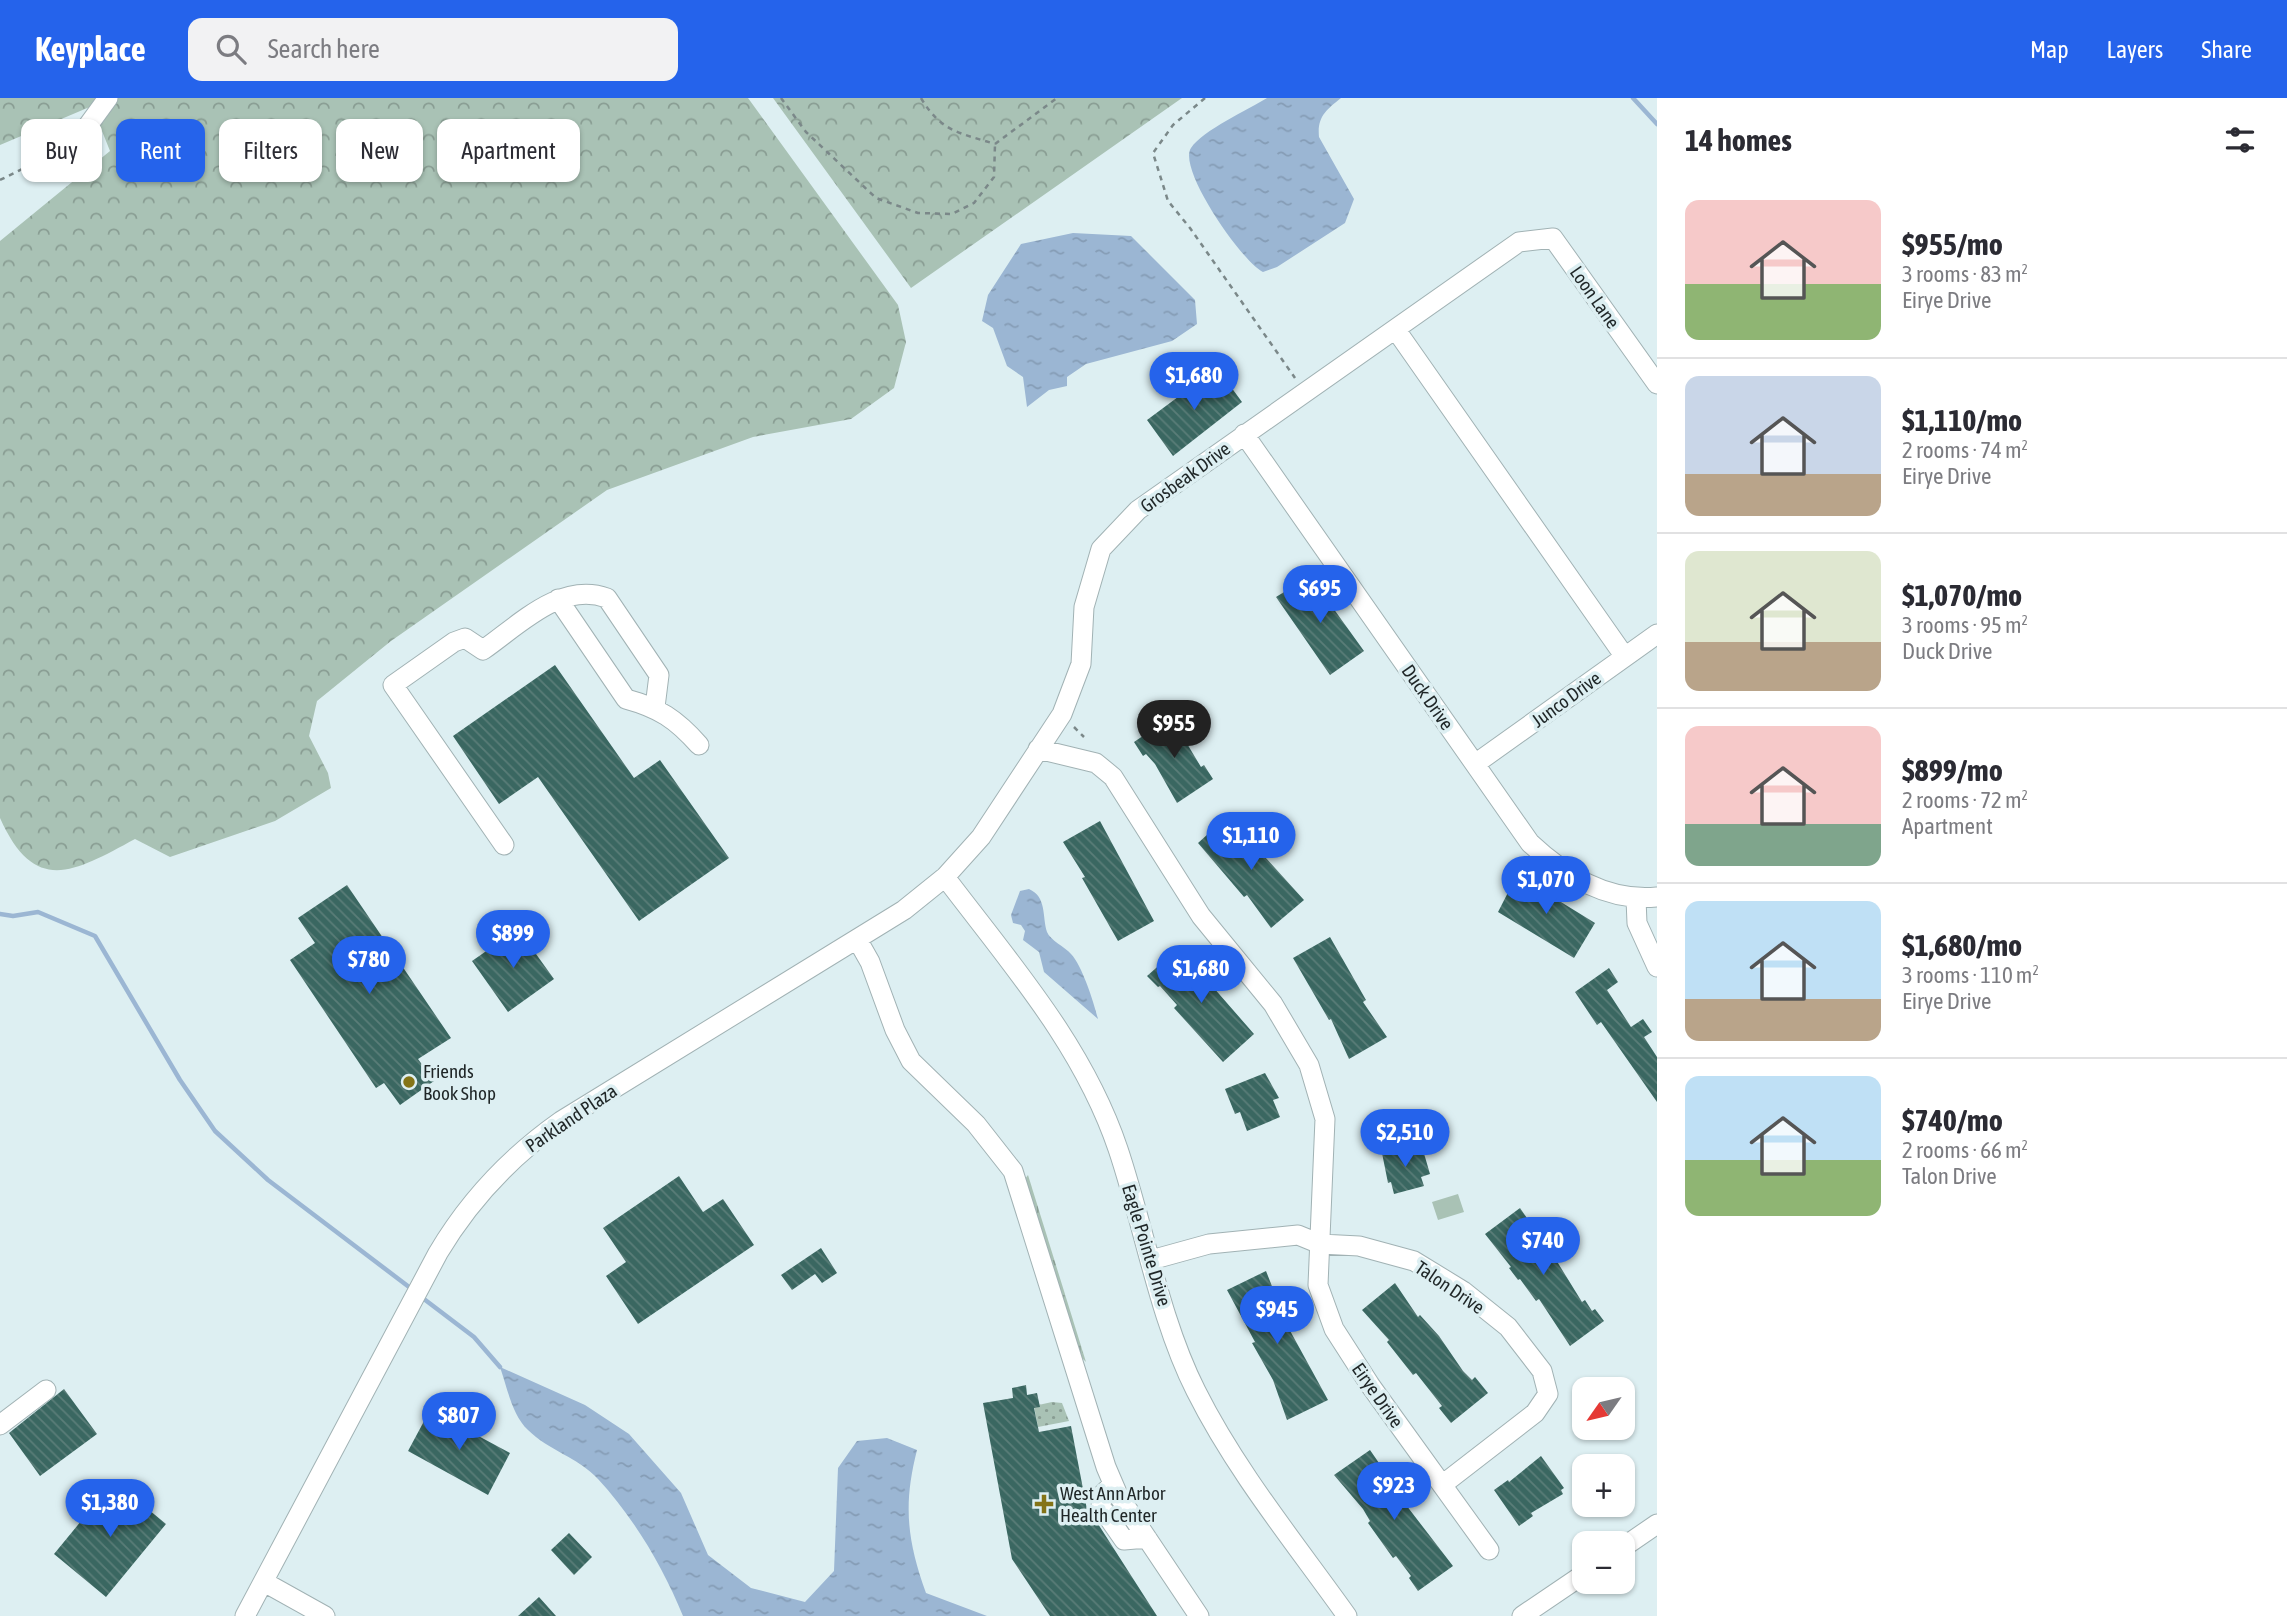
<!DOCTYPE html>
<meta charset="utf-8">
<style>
:root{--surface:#fff;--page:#f2f2f3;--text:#2b2b33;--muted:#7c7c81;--line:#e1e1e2;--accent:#2563eb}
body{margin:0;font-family:"Asap Condensed",sans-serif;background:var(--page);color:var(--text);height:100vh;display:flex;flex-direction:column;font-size:26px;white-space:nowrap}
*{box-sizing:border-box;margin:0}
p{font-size:23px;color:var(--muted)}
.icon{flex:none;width:38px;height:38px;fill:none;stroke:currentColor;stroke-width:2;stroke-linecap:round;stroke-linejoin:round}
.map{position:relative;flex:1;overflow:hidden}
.panel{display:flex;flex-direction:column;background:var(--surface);width:630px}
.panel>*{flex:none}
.top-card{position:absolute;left:21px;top:21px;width:665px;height:63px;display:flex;gap:14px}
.needle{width:46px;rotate:236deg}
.controls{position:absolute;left:1572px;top:1279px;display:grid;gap:14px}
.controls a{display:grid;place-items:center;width:63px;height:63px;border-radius:14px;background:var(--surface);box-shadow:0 2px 5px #0004;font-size:35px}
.price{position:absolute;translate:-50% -60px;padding:0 16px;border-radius:24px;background:var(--accent);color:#fff;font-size:23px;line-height:46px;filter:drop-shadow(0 2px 4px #0008)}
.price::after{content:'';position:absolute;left:50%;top:42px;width:21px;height:16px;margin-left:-10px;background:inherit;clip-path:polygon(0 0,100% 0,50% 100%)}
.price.active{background:#222;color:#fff}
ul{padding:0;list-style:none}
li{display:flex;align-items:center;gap:21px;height:175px;padding:0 28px}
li+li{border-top:2px solid var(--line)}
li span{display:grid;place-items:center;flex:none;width:196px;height:140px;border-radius:14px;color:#555}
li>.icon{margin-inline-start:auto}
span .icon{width:84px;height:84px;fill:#fffc;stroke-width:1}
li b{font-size:30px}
h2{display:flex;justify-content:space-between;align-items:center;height:84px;padding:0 28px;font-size:30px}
.pill{padding:0 24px;border-radius:14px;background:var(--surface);box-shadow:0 2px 5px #0004;font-size:24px;line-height:63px}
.pill.active{background:var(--accent);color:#fff}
header{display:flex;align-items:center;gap:42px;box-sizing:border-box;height:98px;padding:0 35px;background:var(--accent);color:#fff}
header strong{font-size:33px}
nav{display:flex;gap:38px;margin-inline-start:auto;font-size:24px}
.search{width:490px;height:63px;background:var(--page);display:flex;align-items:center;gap:18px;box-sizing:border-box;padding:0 24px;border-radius:14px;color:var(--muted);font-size:26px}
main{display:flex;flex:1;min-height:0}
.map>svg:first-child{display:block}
</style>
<header>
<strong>Keyplace</strong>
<div class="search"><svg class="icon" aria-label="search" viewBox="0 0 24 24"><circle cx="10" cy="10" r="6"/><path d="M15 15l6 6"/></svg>Search here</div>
<nav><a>Map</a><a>Layers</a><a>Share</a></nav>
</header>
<main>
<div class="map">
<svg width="1657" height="1518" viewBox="0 0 1657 1518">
<defs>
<pattern id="grass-tufts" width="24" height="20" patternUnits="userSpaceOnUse" patternTransform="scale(1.75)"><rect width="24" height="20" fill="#a9c2b5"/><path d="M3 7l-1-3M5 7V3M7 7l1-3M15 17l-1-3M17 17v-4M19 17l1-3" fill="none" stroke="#899d93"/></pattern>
<pattern id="forest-crowns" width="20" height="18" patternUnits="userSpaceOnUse" patternTransform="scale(1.75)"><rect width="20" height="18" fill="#a9c2b5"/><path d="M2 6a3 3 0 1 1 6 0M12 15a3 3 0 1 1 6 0" fill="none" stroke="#899d93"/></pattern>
<pattern id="park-dots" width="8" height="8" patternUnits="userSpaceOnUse" patternTransform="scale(1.75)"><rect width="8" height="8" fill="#a9c2b5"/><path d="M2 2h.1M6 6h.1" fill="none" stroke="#899d93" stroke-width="1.8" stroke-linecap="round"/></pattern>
<pattern id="water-ripples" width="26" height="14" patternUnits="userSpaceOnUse" patternTransform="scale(1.75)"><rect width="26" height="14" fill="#9bb6d3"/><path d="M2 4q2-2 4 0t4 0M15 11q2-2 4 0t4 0" fill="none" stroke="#859cb5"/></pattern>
<pattern id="building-back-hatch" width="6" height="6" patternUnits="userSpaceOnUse" patternTransform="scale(1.75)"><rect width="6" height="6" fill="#3a6761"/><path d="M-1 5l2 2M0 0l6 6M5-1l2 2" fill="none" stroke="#5a7d78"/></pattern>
</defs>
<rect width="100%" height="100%" fill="#ddeff2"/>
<path fill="url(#grass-tufts)" d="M1028 1077 1086 1264 1081 1259 1025 1081Z"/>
<path fill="url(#forest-crowns)" d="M0 0H748L898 207 906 244 894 290 851 321 753 339 607 392 391 543 317 603 309 638 328 675 331 690 275 723 170 759 135 741C74 774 35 798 0 720V143L110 53 92 8 0 47Z
M773 0H1182L911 190Z"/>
<path fill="url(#park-dots)" d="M1052 1304 1062 1305 1069 1323 1038 1329 1034 1308Z"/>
<path fill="#a9c2b5" d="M1458 1096 1464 1114 1438 1122 1432 1104Z"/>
<path fill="url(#water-ripples)" d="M1267 0H1341C1326 12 1317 19 1319 39L1354 101 1345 125 1277 169 1263 174C1243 165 1177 71 1191 50 1203 32 1248 12 1267 0Z
M1073 135 1131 138 1195 202 1197 226 1172 243 1086 266 1067 279V288L1049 292 1027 309 1023 279 1007 268 993 230 982 223 988 197 1021 146Z
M1029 791C1047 799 1042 818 1047 834 1050 842 1065 849 1071 856 1082 867 1094 905 1098 921L1044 874 1039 854 1023 842 1025 833 1021 827 1013 825 1011 817 1020 793Z
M500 1269 585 1307 629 1336 681 1395 708 1457 751 1490 805 1504 834 1473 838 1370 857 1343 887 1340 917 1352C903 1407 907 1442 926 1495L987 1518H683C663 1469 634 1420 598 1381 579 1360 548 1352 528 1332 512 1317 507 1289 500 1269Z"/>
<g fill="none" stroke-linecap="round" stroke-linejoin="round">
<path stroke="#9bb6d3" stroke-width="4.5" d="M1633 0 1657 26
M0 816 13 818 38 814 95 838 180 982 215 1033 268 1082 413 1192
M420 1198 474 1239 500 1269"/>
</g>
<path fill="url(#building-back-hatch)" d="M1217 270 1242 304 1173 358 1147 322Z
M1310 478 1364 553 1330 577 1276 499Z
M555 567 634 680 660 662 729 760 639 823 538 679 499 706 453 638Z
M1171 619 1201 669 1204 667 1213 681 1177 705 1155 666 1146 656 1143 658 1134 644Z
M1228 718 1304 802 1271 830 1247 797 1244 799 1198 745Z
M1100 723 1154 823 1118 843 1082 780 1085 779 1063 744Z
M1518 775 1558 797 1556 801 1595 825 1574 860 1498 814Z
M347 787 451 940 418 961 434 983 400 1007 384 985 376 990 290 862 315 845 298 820Z
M518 831 554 881 508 914 472 863Z
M1330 839 1366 902 1363 904 1387 939 1349 961 1331 921 1329 922 1293 860Z
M1180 849 1204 883 1206 881 1254 936 1223 964 1174 910 1177 907 1160 888 1158 889 1147 878Z
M1609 870 1618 884 1607 892 1631 929 1643 921 1652 934 1644 939 1657 959V1004L1601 924 1597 927 1575 894Z
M1265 975 1279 1000 1273 1002 1280 1019 1247 1033 1240 1014 1235 1016 1225 991Z
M1411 1047 1413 1055 1423 1052 1430 1076 1421 1079 1424 1088 1394 1096 1391 1084 1388 1085 1382 1055Z
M679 1078 703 1114 723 1101 754 1147 638 1226 606 1178 626 1164 603 1130Z
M1520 1110 1529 1123 1526 1125 1553 1157 1582 1204 1585 1202 1592 1213 1595 1211 1604 1223 1570 1248 1539 1201 1536 1203 1520 1181 1518 1182 1509 1170 1511 1169 1485 1136Z
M821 1150 837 1175 822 1185 815 1176 792 1192 781 1177Z
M1266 1173 1288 1229 1328 1302 1287 1322 1273 1282 1252 1245 1255 1244 1227 1192Z
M1395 1185 1418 1219 1420 1217 1439 1238 1463 1273 1472 1282 1475 1279 1488 1295 1451 1325 1439 1310 1442 1308 1416 1275 1413 1277 1387 1244 1389 1242 1362 1212Z
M1026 1287 1027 1297 1037 1295 1040 1309 1034 1310 1039 1334 1071 1328 1088 1417 1091 1415 1157 1518H1050L1012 1461 983 1305 1013 1300 1012 1290Z
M64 1291 97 1336 40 1378 9 1335Z
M430 1312 510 1355 488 1397 408 1353Z
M1370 1352 1379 1365 1376 1367 1382 1379 1400 1405 1403 1403 1453 1468 1418 1493 1409 1480 1411 1478 1396 1458 1393 1460 1368 1425 1370 1423 1363 1411 1334 1377Z
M1541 1358 1564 1390 1561 1392 1563 1396 1531 1415 1533 1418 1519 1428 1494 1392 1508 1382 1509 1384Z
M114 1383 166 1426 106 1499 54 1456Z
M569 1435 592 1459 574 1477 551 1452Z
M539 1499 556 1518H518Z"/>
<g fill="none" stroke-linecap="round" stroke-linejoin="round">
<defs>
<path id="minor" d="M76 44 108 0
M1396 232 1625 559
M1244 336 1530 745C1564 777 1608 804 1657 799
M558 501 626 601C659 610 676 621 699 647
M1038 651 1096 665 1113 679 1201 818 1273 906 1309 967 1325 1021 1318 1187 1334 1231 1370 1287 1489 1452
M1475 666 1657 536
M504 747 393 587 454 544 465 540 483 552C519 527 561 483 607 500L659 577 655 609
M945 779C1010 865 1083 947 1118 1051 1144 1128 1159 1220 1196 1293 1236 1373 1295 1445 1347 1518
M1636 801 1637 825 1657 869
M857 841 870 864 895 932 911 963 976 1026 1013 1073 1106 1369 1118 1397 1199 1518
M1151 1162 1209 1146 1298 1137 1320 1146 1359 1148 1414 1163 1463 1193 1508 1229 1542 1273 1548 1296 1535 1315 1442 1387
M0 1327 46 1292
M1113 1386 1102 1397 1101 1409 1124 1442 1147 1440
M1622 1450 1657 1426
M264 1484 325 1518
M245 1518 438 1155C470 1101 510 1059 561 1023L904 812 945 779 981 739 1062 616 1081 566 1084 509 1101 451 1138 412 1519 144 1553 140 1657 286
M1522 1518 1584 1476"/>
</defs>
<use href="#minor" stroke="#a1b2b4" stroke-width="21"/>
<path stroke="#7b8889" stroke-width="2.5" stroke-dasharray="5 5" stroke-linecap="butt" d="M781 0 806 34 876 100 918 115 952 116 974 105 994 79 995 46
M921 0C941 34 960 35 995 46
M1205 0 1173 27 1153 55 1168 103 1190 130 1295 280
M995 46 1057 0
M0 82 63 51
M1074 629 1084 639"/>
<use href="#minor" stroke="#fff" stroke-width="19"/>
</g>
<g fill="#847417" stroke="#ddeff2" stroke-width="2.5">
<circle cx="409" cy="984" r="7"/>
<path d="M1040.5 1395.5h7v7h7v7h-7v7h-7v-7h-7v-7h7z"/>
</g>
<g text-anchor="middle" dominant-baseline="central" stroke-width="7" stroke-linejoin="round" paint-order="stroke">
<g font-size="19" fill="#1f2627" stroke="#ddeff2">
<text transform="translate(1595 199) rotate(55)">Loon Lane</text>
<text transform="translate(1185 379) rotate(-36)">Grosbeak Drive</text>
<text transform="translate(1428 599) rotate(55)">Duck Drive</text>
<text transform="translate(1566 601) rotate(-36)">Junco Drive</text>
<text transform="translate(571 1020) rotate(-34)">Parkland Plaza</text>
<text transform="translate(1147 1147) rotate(73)">Eagle Pointe Drive</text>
<text transform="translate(1450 1189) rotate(34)">Talon Drive</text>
<text transform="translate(1378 1297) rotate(55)">Eirye Drive</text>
</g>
<g font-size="19" fill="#1f2627" stroke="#ddeff2" text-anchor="start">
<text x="423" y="973">Friends<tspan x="423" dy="22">Book Shop</tspan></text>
<text x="1060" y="1395">West Ann Arbor<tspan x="1060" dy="22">Health Center</tspan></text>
</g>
</g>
</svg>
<div class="controls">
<a><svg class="needle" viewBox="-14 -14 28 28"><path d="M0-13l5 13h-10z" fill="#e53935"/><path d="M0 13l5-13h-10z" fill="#7c7c81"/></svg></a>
<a>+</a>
<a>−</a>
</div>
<b class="price" style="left:1194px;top:314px">$1,680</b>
<b class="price" style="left:1320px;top:527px">$695</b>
<b class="price active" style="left:1174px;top:662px">$955</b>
<b class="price" style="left:1251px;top:774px">$1,110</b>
<b class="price" style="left:1546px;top:818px">$1,070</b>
<b class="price" style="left:513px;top:872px">$899</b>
<b class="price" style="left:369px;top:898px">$780</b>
<b class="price" style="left:1201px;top:907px">$1,680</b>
<b class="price" style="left:1405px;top:1071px">$2,510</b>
<b class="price" style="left:1543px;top:1179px">$740</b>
<b class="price" style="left:1277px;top:1248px">$945</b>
<b class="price" style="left:459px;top:1354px">$807</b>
<b class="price" style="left:1394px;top:1424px">$923</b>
<b class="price" style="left:110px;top:1441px">$1,380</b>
<div class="top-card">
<a class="pill">Buy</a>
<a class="pill active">Rent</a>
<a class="pill">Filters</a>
<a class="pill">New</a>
<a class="pill">Apartment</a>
</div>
</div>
<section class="panel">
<h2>14 homes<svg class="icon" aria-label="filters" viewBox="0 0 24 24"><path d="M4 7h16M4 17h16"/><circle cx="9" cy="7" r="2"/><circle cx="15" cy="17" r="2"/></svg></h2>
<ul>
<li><span style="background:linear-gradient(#f6c9c9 60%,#8fb573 0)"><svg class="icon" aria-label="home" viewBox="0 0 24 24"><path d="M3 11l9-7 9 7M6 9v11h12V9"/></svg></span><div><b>$955/mo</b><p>3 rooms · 83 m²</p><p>Eirye Drive</p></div></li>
<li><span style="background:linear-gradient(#c9d6e8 70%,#b9a48a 0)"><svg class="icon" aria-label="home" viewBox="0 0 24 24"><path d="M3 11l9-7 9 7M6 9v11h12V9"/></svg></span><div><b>$1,110/mo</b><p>2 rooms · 74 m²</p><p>Eirye Drive</p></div></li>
<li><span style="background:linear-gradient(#dfe7d0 65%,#b9a48a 0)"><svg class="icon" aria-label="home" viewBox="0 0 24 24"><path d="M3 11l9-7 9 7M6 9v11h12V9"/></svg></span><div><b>$1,070/mo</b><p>3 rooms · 95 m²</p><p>Duck Drive</p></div></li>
<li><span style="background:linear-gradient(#f6c9c9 70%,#7fa58c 0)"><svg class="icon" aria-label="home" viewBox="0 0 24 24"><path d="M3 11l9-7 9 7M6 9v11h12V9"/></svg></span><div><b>$899/mo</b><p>2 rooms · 72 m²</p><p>Apartment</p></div></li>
<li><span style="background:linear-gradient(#bfe0f5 70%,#b9a48a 0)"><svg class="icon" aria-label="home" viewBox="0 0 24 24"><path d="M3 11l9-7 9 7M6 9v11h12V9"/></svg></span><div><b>$1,680/mo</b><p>3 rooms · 110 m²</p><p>Eirye Drive</p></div></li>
<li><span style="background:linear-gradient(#bfe0f5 60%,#8fb573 0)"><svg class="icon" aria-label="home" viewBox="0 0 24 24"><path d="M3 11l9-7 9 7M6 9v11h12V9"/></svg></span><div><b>$740/mo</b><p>2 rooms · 66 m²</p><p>Talon Drive</p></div></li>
</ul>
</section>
</main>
